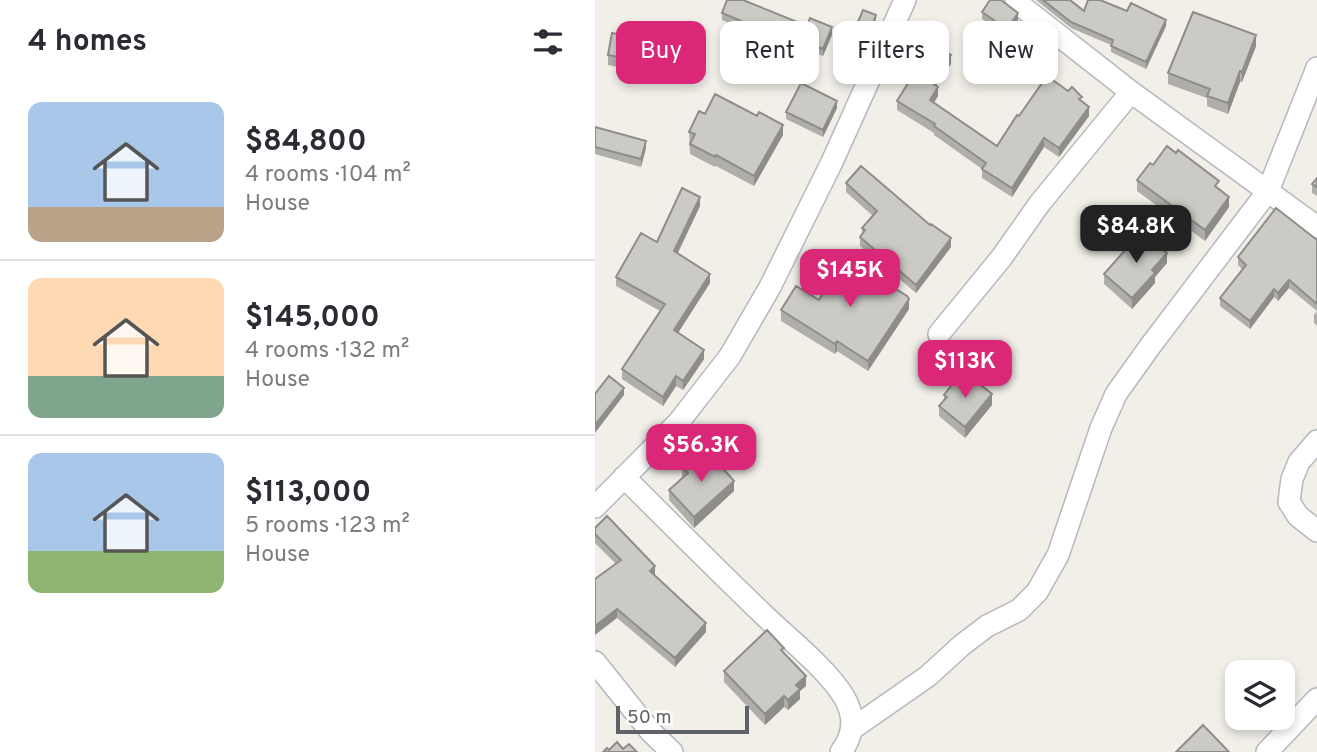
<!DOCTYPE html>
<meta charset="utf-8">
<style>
:root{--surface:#fff;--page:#f7f7f7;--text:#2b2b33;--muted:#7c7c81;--line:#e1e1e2;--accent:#db2777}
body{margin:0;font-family:Overpass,sans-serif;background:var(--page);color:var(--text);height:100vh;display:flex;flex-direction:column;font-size:26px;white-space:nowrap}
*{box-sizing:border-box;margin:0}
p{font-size:23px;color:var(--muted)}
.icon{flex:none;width:38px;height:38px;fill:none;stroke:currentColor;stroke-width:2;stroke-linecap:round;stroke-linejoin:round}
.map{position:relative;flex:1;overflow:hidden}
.sheet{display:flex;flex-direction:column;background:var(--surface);width:595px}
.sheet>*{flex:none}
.hud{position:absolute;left:21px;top:21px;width:595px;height:63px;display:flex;gap:14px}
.controls{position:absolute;left:630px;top:660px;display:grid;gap:14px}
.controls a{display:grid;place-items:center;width:70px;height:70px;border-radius:14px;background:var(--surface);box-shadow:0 4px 10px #0003;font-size:35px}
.scale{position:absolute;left:21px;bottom:18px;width:133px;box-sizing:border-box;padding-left:7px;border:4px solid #5f6368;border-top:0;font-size:19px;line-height:24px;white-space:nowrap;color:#5f6368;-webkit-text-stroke:5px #fff;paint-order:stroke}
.price{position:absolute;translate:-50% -60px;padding:0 16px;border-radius:14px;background:var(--accent);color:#fff;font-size:23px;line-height:46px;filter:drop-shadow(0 2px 4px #0008)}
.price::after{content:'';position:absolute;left:50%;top:42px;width:21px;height:16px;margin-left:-10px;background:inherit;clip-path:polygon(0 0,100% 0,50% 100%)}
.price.current{background:#222;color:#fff}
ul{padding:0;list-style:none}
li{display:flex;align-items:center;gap:21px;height:175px;padding:0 28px}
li+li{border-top:2px solid var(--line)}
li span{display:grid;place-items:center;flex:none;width:196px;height:140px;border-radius:14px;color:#555}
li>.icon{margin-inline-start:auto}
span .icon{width:84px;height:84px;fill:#fffc;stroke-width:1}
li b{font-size:30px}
h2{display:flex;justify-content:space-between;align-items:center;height:84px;padding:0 28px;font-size:30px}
.pill{padding:0 24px;border-radius:14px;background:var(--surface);box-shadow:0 4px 10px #0003;font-size:24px;line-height:63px}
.pill.current{background:var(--accent);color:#fff}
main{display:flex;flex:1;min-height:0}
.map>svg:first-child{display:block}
</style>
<main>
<section class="sheet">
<h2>4 homes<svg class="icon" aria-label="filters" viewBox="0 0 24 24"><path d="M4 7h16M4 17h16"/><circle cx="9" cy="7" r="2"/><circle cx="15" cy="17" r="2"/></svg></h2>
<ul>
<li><span style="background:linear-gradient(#a9c7e8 75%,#b9a48a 0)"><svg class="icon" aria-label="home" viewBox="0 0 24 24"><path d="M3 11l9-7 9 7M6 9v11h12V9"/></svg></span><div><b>$84,800</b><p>4 rooms · 104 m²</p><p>House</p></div></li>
<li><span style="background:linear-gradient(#ffd9b3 70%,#7fa58c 0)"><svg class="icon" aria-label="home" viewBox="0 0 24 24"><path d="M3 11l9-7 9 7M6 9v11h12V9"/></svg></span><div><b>$145,000</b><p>4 rooms · 132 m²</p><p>House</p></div></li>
<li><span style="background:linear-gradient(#a9c7e8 70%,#8fb573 0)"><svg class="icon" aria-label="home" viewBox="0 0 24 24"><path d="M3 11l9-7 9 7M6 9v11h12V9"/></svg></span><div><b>$113,000</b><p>5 rooms · 123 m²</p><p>House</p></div></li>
</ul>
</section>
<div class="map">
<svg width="722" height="752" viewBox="0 0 722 752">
<rect width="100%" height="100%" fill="#f1efe8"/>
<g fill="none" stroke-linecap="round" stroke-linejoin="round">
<defs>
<path id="minor" d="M421 0 430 9 536 92 722 227
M344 334 407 257 445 203 536 92
M722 441 704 462 697 479 694 502 703 516 722 531
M29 477C76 524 123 571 171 617 194 639 233 670 249 697 260 715 259 735 246 752
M0 507 83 423 135 356 175 287 237 162 310 0
M0 662 56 732 77 752
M257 729 333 676 367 645 392 626 424 610 442 592 463 555 506 428 521 394 556 345 673 191 722 68
M672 752 722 699"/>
</defs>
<use href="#minor" stroke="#b5b8bc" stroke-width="24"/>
<use href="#minor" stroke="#fff" stroke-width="21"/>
</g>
<path fill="#afaea9" d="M441 0H475L489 11H532L571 26 551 69 516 52V45L476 28Z
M387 12 423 20 412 36 387 19Z
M127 13 212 26 237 35 228 56 189 41 180 64 162 57V50L167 37 127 20Z
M281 19 274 38 260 33V29Z
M661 46 647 82H645L633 114 612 106V98L573 84V73Z
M13 55 80 56 76 78 13 65Z
M356 64 341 86 343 96 339 102 402 146 424 116 487 101 494 116 464 157 449 147 417 197 387 178V169L339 135V133L302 110V101Z
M242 108 228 137 191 119V112Z
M110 114 188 135 159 186 121 166 120 167 95 154 94 132Z
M0 127 51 148 46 167 0 154Z
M558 165 624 190 634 207 610 241 542 191V180Z
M722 178V196L717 193V184Z
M251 183 335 225 356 247 321 293 265 246V237L267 234V228L278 216 251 192Z
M105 206 83 253 115 283 83 333 109 359 88 390 81 386 68 406 27 379V369L65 311 21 286V277Z
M722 240V326L719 323V315L722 311 694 288 683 301 679 297 655 329 625 306V298L647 269 643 265V257Z
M572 263 560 277V283L537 309 509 284V274Z
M224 300 314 309 273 371 242 351 240 354 186 321V310Z
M349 395 397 405 370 438 344 416V406L349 401Z
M107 460 139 491 99 528 74 500V490L87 478V467Z
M0 528 60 575 111 632 80 667 22 618 21 564 0 543Z
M189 652 211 686 205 691V699L193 710 189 707 170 725 129 682V671Z"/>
<path fill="#8f8d8a" d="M423 13V20L412 36V29Z
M281 15V19L274 38V34Z
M571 20V26L551 69V62Z
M237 27V35L228 56V49Z
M189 34V41L180 64V57Z
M661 35V46L647 82V72Z
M80 45V56L76 78V67Z
M356 55V64L337 92V83Z
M645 71V82L633 114V103Z
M343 87V96L335 109V100Z
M242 101V108L228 137V130Z
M494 107V116L464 157V148Z
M188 125V135L159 186V176Z
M449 138V147L417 197V188Z
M51 141V148L46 167V159Z
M105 197V206L79 260V251Z
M634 197V207L610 241V230Z
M356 238V247L321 293V285Z
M572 253V263L560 277V283L537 309V298L557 270Z
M115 274V283L79 339V330Z
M694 280V288L683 301V293Z
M679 289V297L655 329V321Z
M314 299V309L273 371V361Z
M242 341V351L240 354V344Z
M109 350V359L88 390V381Z
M81 376V386L68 406V397Z
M29 388V395L0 433V425Z
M397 394V405L370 438V427Z
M139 481V491L99 528V517Z
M60 566V575L55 580V571Z
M22 609V618L0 635V626Z
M111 623V632L80 667V658Z
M211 676V686L205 691V699L193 710V700L201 685Z
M189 696V707L170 725V714Z"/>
<path fill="#cccac5" stroke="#8f8d8a" stroke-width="2" d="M132 0H148L212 26 215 18 237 27 228 49 189 34 180 57 162 50 170 31 127 13Z
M395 0H406L423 13 412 29 387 12Z
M448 0H475L489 11 493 0H505L532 11 536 3 571 20 551 62 516 46 518 40 476 22Z
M268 10 281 15 274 34 260 29Z
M598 12 661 35 647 72 645 71 633 103 612 96 615 89 573 73Z
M17 33 80 45 76 67 13 55Z
M338 43 356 55 337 83 343 87 335 100 402 146 422 115 424 116 452 76 473 91 477 87 487 97 484 99 494 107 464 148 449 138 417 188 387 169 391 163 339 126 340 124 302 101Z
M206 83 242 101 228 130 191 112Z
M120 94 162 116 164 112 188 125 159 176 121 155 120 157 95 144 100 134 94 132 104 111 110 114Z
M0 127 51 141 46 159 0 147Z
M572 146 581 153 583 150 624 181 620 186 634 197 610 230 542 180 555 163 558 165Z
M266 166 335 225 336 224 356 238 321 285 265 237 270 230 267 228 282 211 251 183Z
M722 178V187L717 184Z
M87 188 105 197 79 251 115 274 79 330 109 350 88 381 81 376 68 397 27 369 70 304 21 277 46 233 62 242Z
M681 208 722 240V304L694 280 683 293 679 289 655 321 625 298 651 265 643 257Z
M547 231 572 253 557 270 560 273 537 298 509 274Z
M250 258 312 296 314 299 273 361 242 341 240 344 186 310 201 286 224 300Z
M371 373 397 394 370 427 344 406 352 397 349 395 360 381 363 383Z
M14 376 29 388 0 425V394Z
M102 454 107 460 115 454 139 481 99 517 74 490 93 473 87 467Z
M12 516 60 566 55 571 111 623 80 658 22 609 0 626V579L26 560 0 534V528Z
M172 630 189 648 186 650 211 676 201 685 205 689 193 700 189 696 170 714 129 671Z
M608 725 634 752H581Z
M22 742 28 749 34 744 42 752H8L12 748 14 750Z"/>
</svg>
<div class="controls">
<a><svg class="icon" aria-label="layers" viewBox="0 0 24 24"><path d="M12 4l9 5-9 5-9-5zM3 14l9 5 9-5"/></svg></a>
</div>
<div class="scale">50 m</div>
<b class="price current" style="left:541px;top:265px">$84.8K</b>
<b class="price" style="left:255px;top:309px">$145K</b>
<b class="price" style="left:370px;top:400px">$113K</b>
<b class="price" style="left:106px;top:484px">$56.3K</b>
<div class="hud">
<a class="pill current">Buy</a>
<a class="pill">Rent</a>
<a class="pill">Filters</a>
<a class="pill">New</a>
</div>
</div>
</main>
